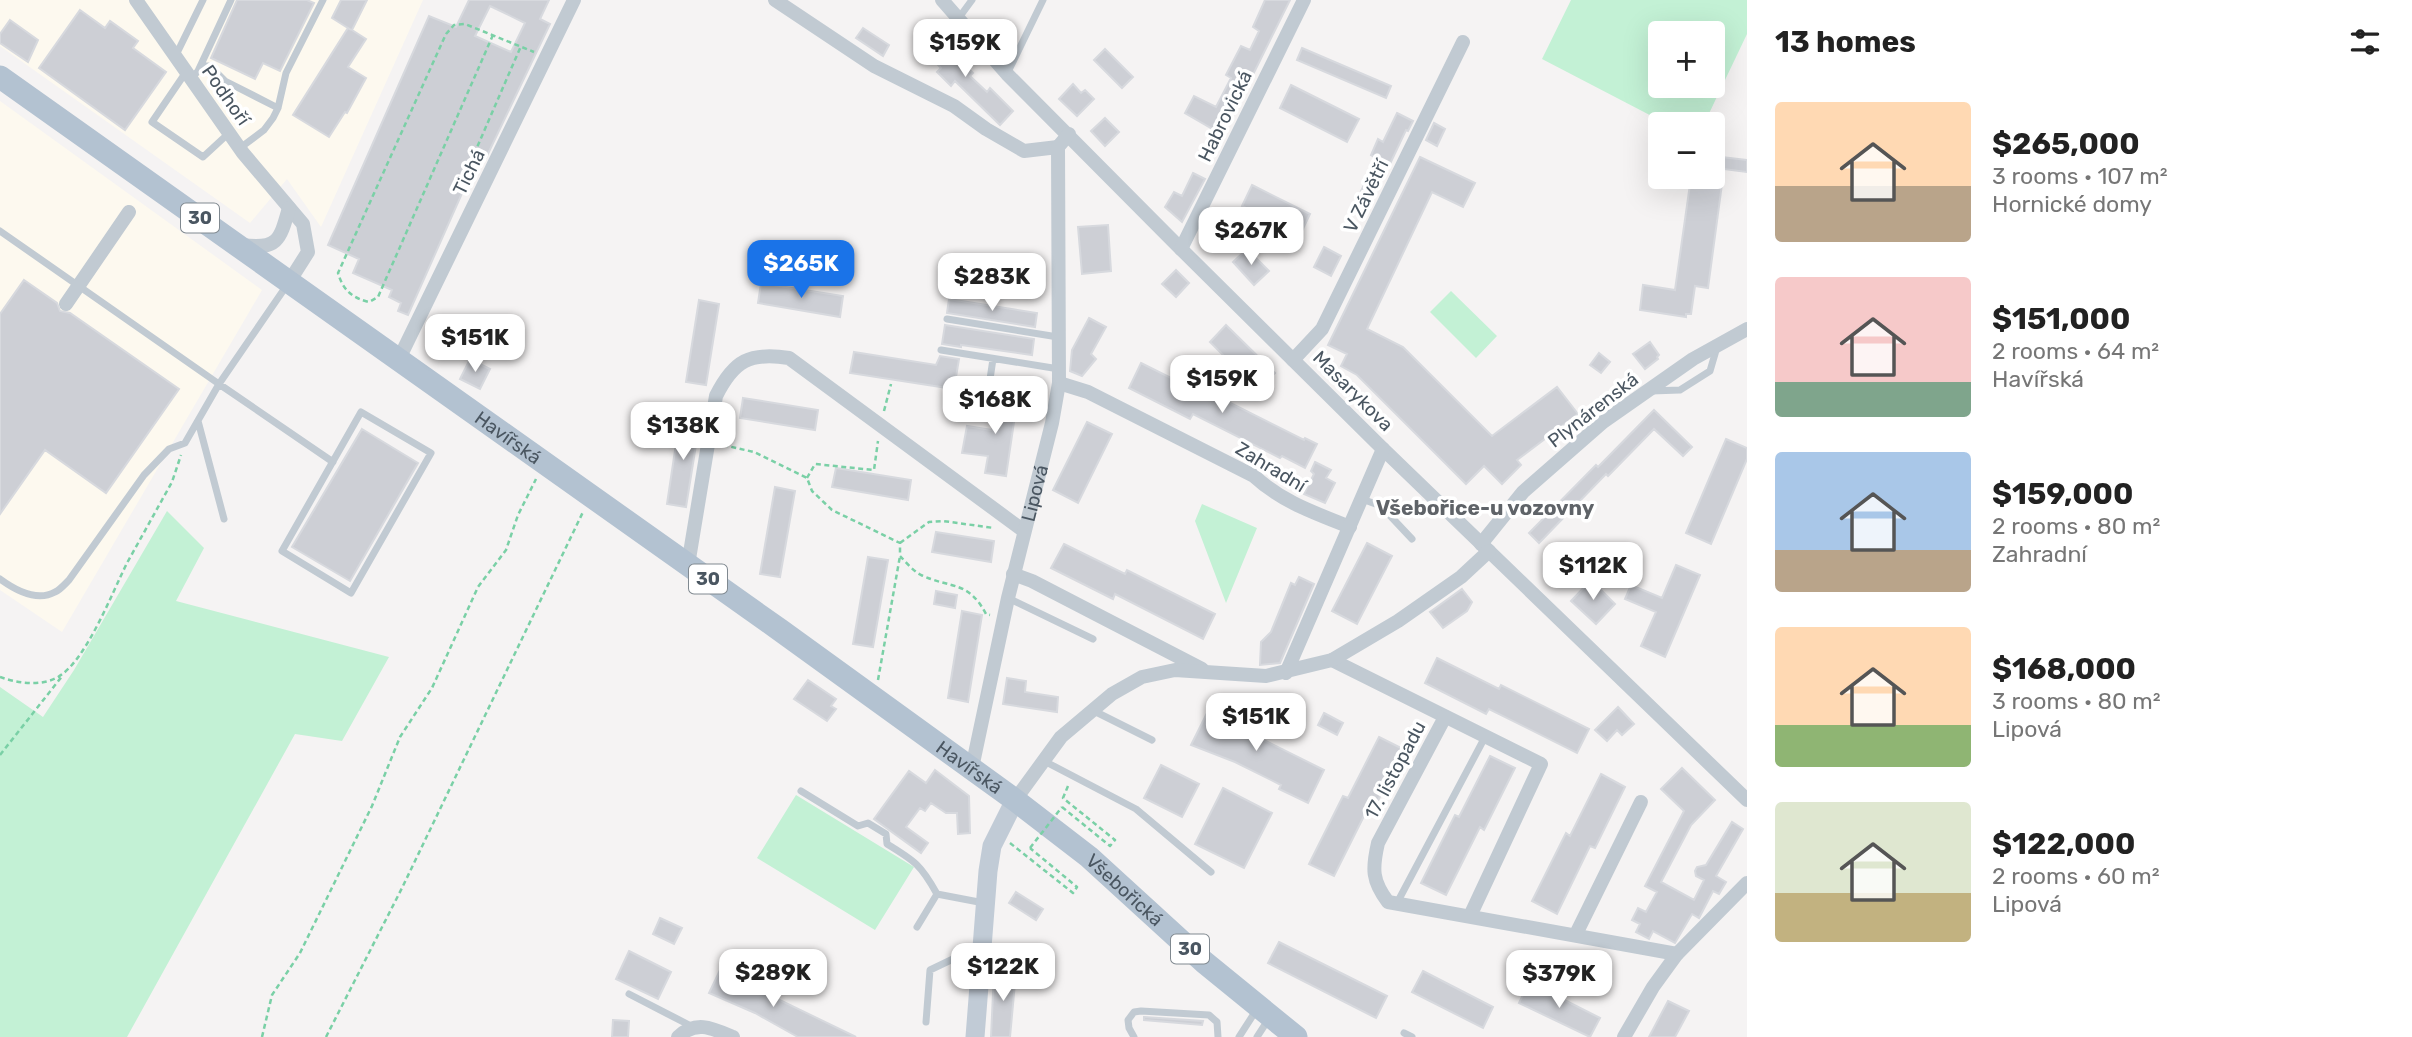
<!DOCTYPE html>
<meta charset="utf-8">
<style>
:root{--surface:#fff;--page:#f6f6f6;--text:#222;--muted:#767676;--accent:#1a73e8}
body{margin:0;font-family:Rubik,sans-serif;background:var(--page);color:var(--text);height:100vh;display:flex;flex-direction:column;font-size:26px;white-space:nowrap}
*{box-sizing:border-box;margin:0}
p{font-size:23px;color:var(--muted)}
.icon{flex:none;width:38px;height:38px;fill:none;stroke:currentColor;stroke-width:2;stroke-linecap:round;stroke-linejoin:round}
.map{position:relative;flex:1;overflow:hidden}
.panel{display:flex;flex-direction:column;background:var(--surface);width:665px}
.panel>*{flex:none}
.buttons{position:absolute;left:1648px;top:21px;display:grid;gap:14px}
.buttons a{display:grid;place-items:center;width:77px;height:77px;border-radius:7px;background:var(--surface);box-shadow:0 7px 28px #0002;font-size:35px}
.price{position:absolute;translate:-50% -60px;padding:0 16px;border-radius:14px;background:#fff;color:#222;font-size:23px;line-height:46px;filter:drop-shadow(0 2px 4px #0008)}
.price::after{content:'';position:absolute;left:50%;top:42px;width:21px;height:16px;margin-left:-10px;background:inherit;clip-path:polygon(0 0,100% 0,50% 100%)}
.price.selected{background:var(--accent);color:#fff}
ul{padding:0;list-style:none}
li{display:flex;align-items:center;gap:21px;height:175px;padding:0 28px}
li span{display:grid;place-items:center;flex:none;width:196px;height:140px;border-radius:7px;color:#555}
li>.icon{margin-inline-start:auto}
span .icon{width:84px;height:84px;fill:#fffc;stroke-width:1}
li b{font-size:30px}
h2{display:flex;justify-content:space-between;align-items:center;height:84px;padding:0 28px;font-size:30px}
main{display:flex;flex:1;min-height:0}
.map>svg:first-child{display:block}
</style>
<main>
<div class="map">
<svg width="1747" height="1037" viewBox="0 0 1747 1037">
<rect width="100%" height="100%" fill="#f5f3f3"/>
<path fill="#fdf9ef" d="M0 0H423L321 227 287 179 250 223 0 46Z
M0 101 262 290 62 632 0 590Z"/>
<path fill="#c3f1d5" fill-rule="evenodd" d="M1571 0H1747V34L1704 124H1667L1542 59ZM1661 33H1713V86H1661Z
M1451 291 1497 336 1476 358 1430 312Z
M1202 504 1257 528 1226 603 1195 521Z
M167 511 204 548 176 601 389 657 342 741 295 734 127 1037H0V687L43 717 74 670Z
M796 795 914 867 875 930 757 858Z"/>
<path fill="#cdcfd5" stroke="#d7d9de" stroke-width="2" fill-rule="evenodd" d="M237 0H307L314 3 280 71 263 63 255 79 211 58Z
M341 0H367L352 30 366 39 348 67 366 78 347 113 345 112 329 137 293 115 348 28 351 30 332 18Z
M469 0H549L540 19 550 24 486 158 479 155 408 315 398 311 401 303 389 297 392 290 353 273 359 259 328 245 429 16 456 27ZM490 6 525 23 511 52 475 36Z
M1265 0H1290L1223 135 1185 113 1194 96 1216 107 1231 78 1226 75 1241 46 1250 50 1259 31 1253 27Z
M80 10 105 28 110 21 138 41 133 48 166 72 125 130 39 68Z
M10 20 38 40 28 62 0 43V34Z
M863 28 889 45 883 56 856 38Z
M931 31 973 73 970 76 987 92 990 88 1013 111 1000 125 955 81 951 86 937 72 941 68 924 50 929 45 923 39Z
M1302 48 1391 86 1386 98 1297 60Z
M1105 49 1133 77 1122 88 1094 60Z
M1073 84 1081 93 1085 90 1094 99 1077 116 1059 99Z
M1291 85 1359 119 1347 142 1280 108Z
M1397 113 1413 121 1408 131 1406 130 1389 166 1371 155 1378 139 1383 142Z
M1105 118 1119 132 1105 146 1091 131Z
M1434 123 1445 129 1437 146 1426 140Z
M1713 156 1747 160V172L1724 169 1708 288 1695 286 1691 314H1686V317L1640 310 1643 285 1675 290 1691 177H1713Z
M1420 157 1475 183 1463 207 1432 192 1367 329 1403 347 1492 436 1557 387 1578 414 1517 460 1521 465 1502 484 1484 466 1466 484 1357 375 1341 366 1347 354 1328 345Z
M1193 173 1205 179 1182 222 1165 207 1174 192 1182 196Z
M1367 179 1378 184 1372 196 1361 191Z
M1252 185 1310 214 1302 231 1276 218 1274 222 1242 206Z
M1108 225 1111 271 1082 274 1078 227Z
M1324 247 1341 256 1331 276 1314 267Z
M1247 249 1269 271 1254 285 1233 262Z
M1176 270 1189 283 1176 297 1162 284Z
M24 280 57 303 60 311 70 313 179 389 106 493 45 450 0 514V314Z
M761 283 843 296 840 317 758 303Z
M949 299 1037 313 1035 327 947 313Z
M699 300 719 304 706 385 686 382Z
M1089 318 1106 327 1091 354 1096 359 1082 376 1070 371 1072 350Z
M945 325 1034 339 1032 355 961 345V347L942 344Z
M1226 325 1275 373 1258 390 1210 342Z
M1650 342 1659 355 1657 357 1658 359 1645 369 1633 354Z
M854 352 936 365 940 356 959 359 954 389 850 373Z
M1599 353 1610 362 1601 373 1590 365Z
M470 359 490 369 480 389 460 379Z
M1141 363 1203 394 1205 390 1304 440 1305 438 1317 444 1305 468 1282 456 1280 458 1193 414 1190 419 1129 388Z
M998 391 1018 395 1006 476 985 473 988 456 962 453 967 426 992 430Z
M743 398 818 410 815 430 740 418Z
M1654 410 1692 447 1683 456 1654 429 1608 476 1606 474 1539 543 1529 533 1596 465 1598 467Z
M680 417 700 420 686 507 667 504Z
M1087 422 1112 434 1078 503 1053 490Z
M362 429 418 463 350 581 292 547Z
M1726 439 1747 448V459L1711 544 1686 533Z
M1315 462 1331 470 1326 478 1335 483 1325 503 1304 494 1314 474 1311 471Z
M836 468 911 480 908 500 832 487Z
M775 487 795 491 780 577 760 574Z
M936 532 994 541 991 562 932 552Z
M1367 543 1392 556 1357 624 1332 611Z
M1064 544 1125 574 1127 570 1215 614 1203 639 1115 594 1113 599 1051 568Z
M868 557 888 560 873 647 853 644Z
M1676 565 1700 575 1665 657 1641 646 1656 612 1625 599 1631 585 1662 598Z
M1299 577 1314 584 1280 663 1260 665 1261 642 1271 632 1291 583 1295 585Z
M1591 580 1615 604 1596 624 1571 601Z
M1462 589 1472 602 1467 611 1443 628 1430 612Z
M936 591 957 595 955 608 934 604Z
M962 611 982 615 968 702 948 698Z
M1437 658 1499 689 1501 685 1589 729 1577 753 1489 709 1486 714 1425 683Z
M1007 678 1026 681 1025 692 1058 697 1057 712 1003 704Z
M808 680 836 699 831 706 836 709 827 721 794 699Z
M1212 703 1255 724 1250 733 1324 770 1308 803 1279 789 1281 785 1235 762 1191 745Z
M1618 707 1634 724 1622 735 1617 730 1607 741 1595 730Z
M1324 713 1343 723 1337 735 1318 725Z
M1379 737 1403 749 1373 811 1368 808 1334 876 1309 864 1343 796 1348 798Z
M1490 756 1515 768 1484 830 1480 827 1446 895 1421 883 1455 815 1459 817Z
M1161 765 1199 784 1182 817 1144 798Z
M1682 768 1715 800 1691 825 1661 882 1694 900 1704 880 1696 876 1695 871 1697 867 1706 865 1732 822 1743 829 1716 876 1726 882 1719 894 1713 891 1699 918 1692 914 1675 943 1653 931 1649 939 1636 932 1640 924 1632 920 1638 908 1646 912 1657 892 1645 886 1684 811 1661 789Z
M935 770 969 796 970 833 958 834 957 813H946L931 803 925 811 920 808 906 827 928 843 921 853 874 819 909 771 926 783Z
M1601 774 1625 787 1595 848 1590 846 1557 914 1532 901 1566 833 1570 836Z
M1223 788 1272 813 1244 868 1195 844Z
M1016 892 1043 909 1036 920 1009 903Z
M660 918 682 928 674 944 653 934Z
M1279 942 1387 996 1376 1018 1268 963Z
M629 951 671 972 658 999 616 979Z
M720 970 747 984 856 1037H798L755 1013 709 993Z
M994 971 1016 972 1010 1037H991Z
M1423 971 1493 1007 1483 1028 1412 992Z
M1529 982 1600 1018 1590 1037 1519 1003Z
M1668 1001 1689 1011 1675 1037H1649Z
M1144 1017 1203 1021 1202 1025 1144 1020Z
M613 1020 629 1021 628 1037H612Z"/>
<g fill="none" stroke-linecap="round" stroke-linejoin="round">
<path stroke="#7ad0a6" stroke-width="2.5" stroke-dasharray="5 3.5" stroke-linecap="butt" d="M493 35 378 297 369 302C352 298 343 290 338 273L446 34 454 25 465 24 534 52
M479 162 475 152 521 46
M884 411 891 384
M723 445 754 452 807 478 812 491 832 510 900 543V556C906 562 913 571 921 575 951 589 968 580 986 614L990 615
M807 478 815 464 874 470 878 441
M900 543 929 522 943 521 994 528
M0 677C17 683 40 687 58 677 86 661 112 593 127 563 142 536 157 509 172 482L181 455
M878 680 900 556
M0 755 63 675
M1062 807 1110 846 1115 840 1063 798 1068 786
M1010 843 1073 893 1077 887 1030 848
M262 1037 272 995 300 953 372 806 400 737 432 688 478 587 506 550 518 515 536 479
M326 1037 402 888 583 512"/>
<path stroke="#c1cad2" stroke-width="7" d="M958 19 972 0
M176 55 203 0
M201 66H210L225 81 278 108
M186 72 152 122 203 157 229 133
M1007 74 1043 0
M191 79 198 71 231 0
M240 148 264 130 273 118 278 108 286 73 323 0
M0 231 219 384 287 285
M947 319 1058 337
M941 350 1059 369
M1651 391 1680 390 1710 371 1717 347
M986 406 993 359
M361 412 431 453 351 593 282 551Z
M198 421 224 519
M1362 499 1381 506 1412 539
M0 579C15 590 37 602 55 592 60 590 65 584 69 580L144 475 169 449 185 443 219 384 333 462
M1008 598 1093 639
M1092 710 1152 740
M1044 761 1136 809 1211 872
M801 791 858 826 868 823 886 834 887 844C915 861 921 865 937 894
M1397 903 1485 737
M917 927 937 894 984 903
M629 994 693 1027
M926 1022 930 970 978 947
M1404 1033 1412 1037
M1134 1037 1129 1028 1128 1020 1134 1012 1141 1011 1209 1015 1217 1022 1218 1037
M1239 1037 1257 1009
M1257 1037 1268 1020"/>
<g stroke="#c1cad2" stroke-width="14">
<path d="M136 0 243 153 303 224 308 252 289 282"/>
<path d="M775 0 874 66 954 106 986 129 1024 151 1058 147"/>
<path d="M942 0 1007 74 1181 249 1383 449 1747 800"/>
<path d="M242 245C278 250 280 240 289 208"/>
<path d="M1181 249 1304 0"/>
<path d="M66 304 129 212"/>
<path d="M1293 360 1322 329 1463 42"/>
<path d="M398 361 574 0"/>
<path d="M1059 383 1088 392 1254 476C1282 502 1315 513 1350 527"/>
<path d="M1481 544 1523 492 1603 422 1693 359 1747 329"/>
<path d="M688 565 716 396C734 360 750 352 789 358L1024 531"/>
<path d="M1013 574 1032 581 1202 669"/>
<path d="M1332 660 1541 764 1470 916"/>
<path d="M1286 673 1383 449"/>
<path d="M1445 717 1378 843C1372 869 1372 881 1388 902L1677 954"/>
<path id="s1" d="M972 768 1008 598 1052 423 1059 383 1058 147 1069 134"/>
<path d="M1015 800 1061 737 1112 694 1142 677 1175 670 1266 676 1332 660 1398 621 1461 577 1489 551"/>
<path d="M1576 934 1641 802"/>
<path d="M678 1037C696 1020 712 1028 733 1037"/>
<path d="M1624 1037 1653 987 1677 954 1747 883"/>
</g>
<path stroke="#c1cbd6" stroke-width="19" d="M975 1037 988 871 992 846 1015 800"/>
<path stroke="#b3c2d1" stroke-width="23" id="s2" d="M0 77 780 630 1015 800 1089 857 1204 962 1296 1037"/>
<path stroke="#7ad0a6" stroke-width="2.5" stroke-dasharray="5 3.5" stroke-linecap="butt" d="M1030 848 1062 807"/>
</g>
<g text-anchor="middle" dominant-baseline="central" stroke-width="7" stroke-linejoin="round" paint-order="stroke">
<g fill="#fff" stroke="#808990" stroke-width="2">
<rect x="181" y="203.5" width="38" height="29" rx="5"/>
<rect x="689" y="564.5" width="38" height="29" rx="5"/>
<rect x="1171" y="934.5" width="38" height="29" rx="5"/>
</g>
<g font-size="18" font-weight="bold" fill="#4a5661">
<text x="200" y="218">30</text>
<text x="708" y="579">30</text>
<text x="1190" y="949">30</text>
</g>
<g font-size="19" fill="#4a5661" stroke="#fff">
<text transform="translate(226 95) rotate(55)">Podhoří</text>
<text transform="translate(1225 116) rotate(-64)">Habrovická</text>
<text transform="translate(469 172) rotate(-64)">Tichá</text>
<text transform="translate(1366 196) rotate(-64)">V Závětří</text>
<text transform="translate(1353 391) rotate(45)">Masarykova</text>
<text transform="translate(1593 410) rotate(-38)">Plynárenská</text>
<text stroke="none"><textPath href="#s2" startOffset="623">Havířská</textPath></text>
<text transform="translate(1271 467) rotate(31)">Zahradní</text>
<text stroke="none"><textPath href="#s1" startOffset="282">Lipová</textPath></text>
<text stroke="none"><textPath href="#s2" startOffset="1190">Havířská</textPath></text>
<text transform="translate(1395 770) rotate(-62)">17. listopadu</text>
<text stroke="none"><textPath href="#s2" startOffset="1388">Všebořická</textPath></text>
</g>
<g font-size="21" font-weight="bold" fill="#5f6368" stroke="#fff">
<text x="1485" y="507">Všebořice-u vozovny</text>
</g>
</g>
</svg>
<div class="buttons">
<a>+</a>
<a>−</a>
</div>
<b class="price" style="left:965px;top:79px">$159K</b>
<b class="price" style="left:1251px;top:267px">$267K</b>
<b class="price selected" style="left:801px;top:300px">$265K</b>
<b class="price" style="left:992px;top:313px">$283K</b>
<b class="price" style="left:475px;top:374px">$151K</b>
<b class="price" style="left:1222px;top:415px">$159K</b>
<b class="price" style="left:995px;top:436px">$168K</b>
<b class="price" style="left:683px;top:462px">$138K</b>
<b class="price" style="left:1593px;top:602px">$112K</b>
<b class="price" style="left:1256px;top:753px">$151K</b>
<b class="price" style="left:1003px;top:1003px">$122K</b>
<b class="price" style="left:773px;top:1009px">$289K</b>
<b class="price" style="left:1559px;top:1010px">$379K</b>
</div>
<section class="panel">
<h2>13 homes<svg class="icon" aria-label="filters" viewBox="0 0 24 24"><path d="M4 7h16M4 17h16"/><circle cx="9" cy="7" r="2"/><circle cx="15" cy="17" r="2"/></svg></h2>
<ul>
<li><span style="background:linear-gradient(#ffd9b3 60%,#b9a48a 0)"><svg class="icon" aria-label="home" viewBox="0 0 24 24"><path d="M3 11l9-7 9 7M6 9v11h12V9"/></svg></span><div><b>$265,000</b><p>3 rooms · 107 m²</p><p>Hornické domy</p></div></li>
<li><span style="background:linear-gradient(#f6c9c9 75%,#7fa58c 0)"><svg class="icon" aria-label="home" viewBox="0 0 24 24"><path d="M3 11l9-7 9 7M6 9v11h12V9"/></svg></span><div><b>$151,000</b><p>2 rooms · 64 m²</p><p>Havířská</p></div></li>
<li><span style="background:linear-gradient(#a9c7e8 70%,#b9a48a 0)"><svg class="icon" aria-label="home" viewBox="0 0 24 24"><path d="M3 11l9-7 9 7M6 9v11h12V9"/></svg></span><div><b>$159,000</b><p>2 rooms · 80 m²</p><p>Zahradní</p></div></li>
<li><span style="background:linear-gradient(#ffd9b3 70%,#8fb573 0)"><svg class="icon" aria-label="home" viewBox="0 0 24 24"><path d="M3 11l9-7 9 7M6 9v11h12V9"/></svg></span><div><b>$168,000</b><p>3 rooms · 80 m²</p><p>Lipová</p></div></li>
<li><span style="background:linear-gradient(#dfe7d0 65%,#c2b280 0)"><svg class="icon" aria-label="home" viewBox="0 0 24 24"><path d="M3 11l9-7 9 7M6 9v11h12V9"/></svg></span><div><b>$122,000</b><p>2 rooms · 60 m²</p><p>Lipová</p></div></li>
</ul>
</section>
</main>
